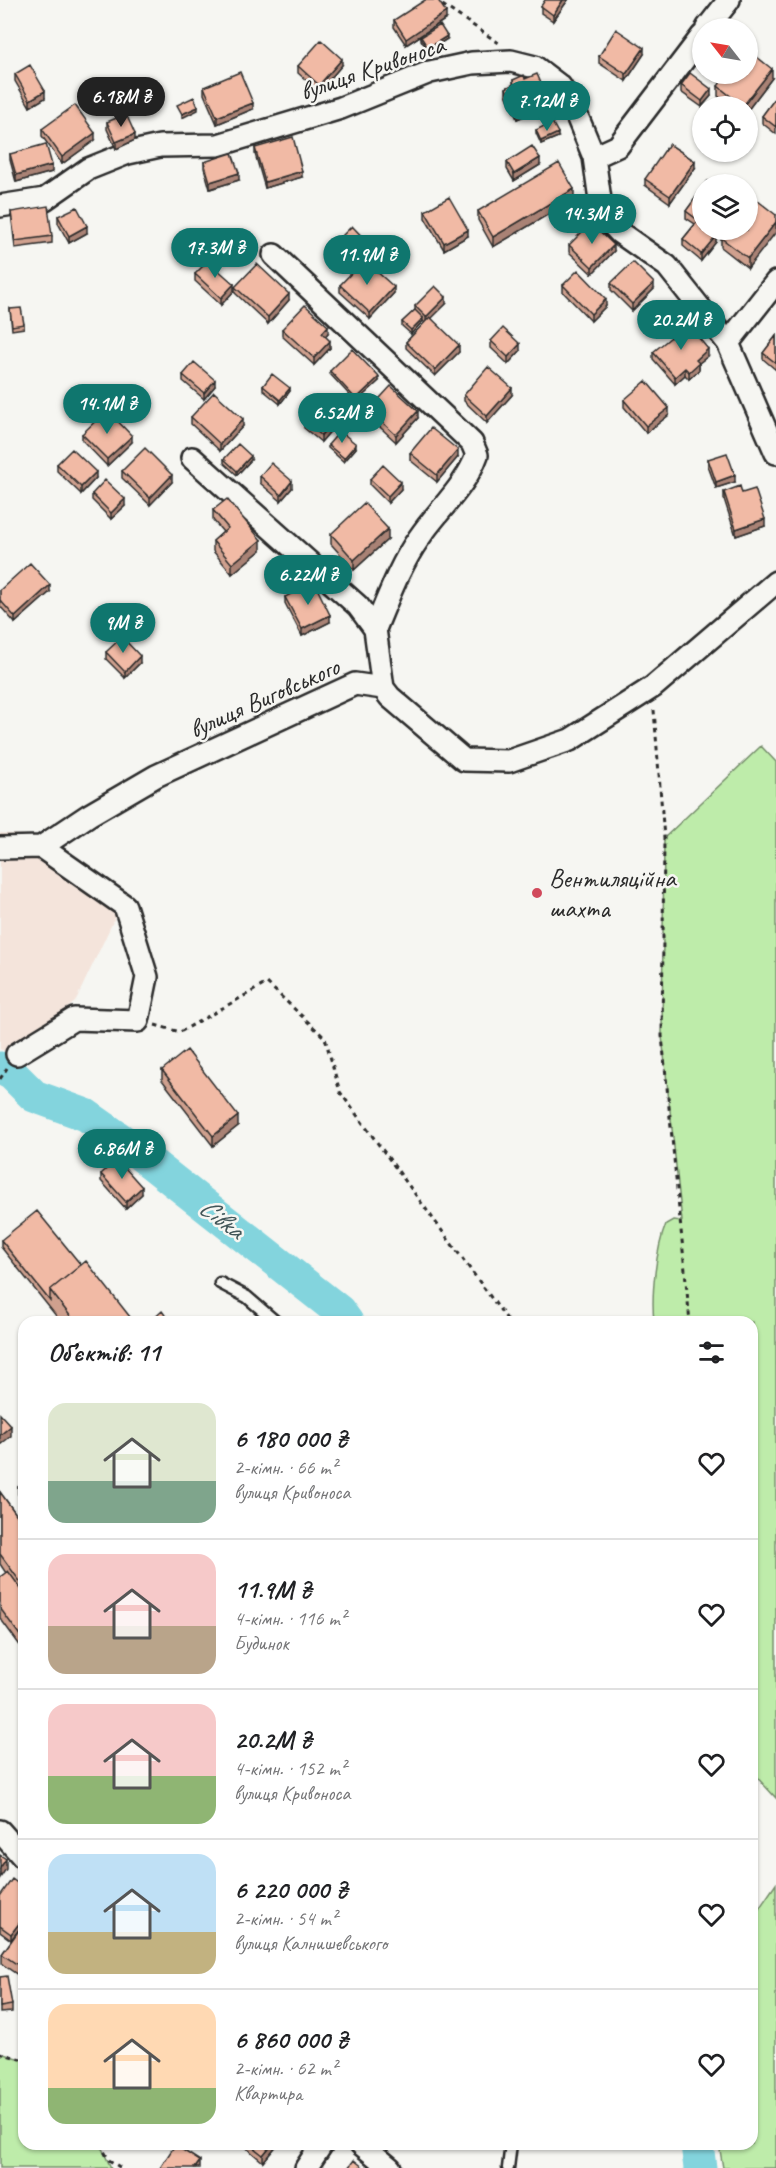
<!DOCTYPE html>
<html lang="uk">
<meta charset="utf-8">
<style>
:root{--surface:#fff;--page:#f2f2f2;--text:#202124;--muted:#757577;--line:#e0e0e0;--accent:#0f766e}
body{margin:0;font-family:Caveat,sans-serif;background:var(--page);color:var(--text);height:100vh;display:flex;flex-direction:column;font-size:22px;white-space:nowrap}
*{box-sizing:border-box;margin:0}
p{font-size:20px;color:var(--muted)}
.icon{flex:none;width:33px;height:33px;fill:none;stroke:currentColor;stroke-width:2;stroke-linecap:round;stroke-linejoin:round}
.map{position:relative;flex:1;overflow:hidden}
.drawer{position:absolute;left:18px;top:1316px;width:740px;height:834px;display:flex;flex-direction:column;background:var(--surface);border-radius:18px;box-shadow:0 2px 4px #0004}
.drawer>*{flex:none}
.needle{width:39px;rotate:301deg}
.fabs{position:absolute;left:692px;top:18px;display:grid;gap:12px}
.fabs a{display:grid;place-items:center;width:66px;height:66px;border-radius:50%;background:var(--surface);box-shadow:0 2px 4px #0004;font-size:30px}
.price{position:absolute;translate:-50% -51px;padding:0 14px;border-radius:21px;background:var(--accent);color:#fff;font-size:20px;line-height:39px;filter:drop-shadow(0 2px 3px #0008)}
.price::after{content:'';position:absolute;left:50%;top:36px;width:18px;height:14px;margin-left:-9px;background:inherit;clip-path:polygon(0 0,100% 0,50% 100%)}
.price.selected{background:#222;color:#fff}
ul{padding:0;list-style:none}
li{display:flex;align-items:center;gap:18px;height:150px;padding:0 30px}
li+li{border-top:2px solid var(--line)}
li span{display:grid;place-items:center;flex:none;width:168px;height:120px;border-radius:18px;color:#555}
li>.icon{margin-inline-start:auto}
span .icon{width:72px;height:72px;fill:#fffc;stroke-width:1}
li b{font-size:26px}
h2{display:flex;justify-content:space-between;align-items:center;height:72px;padding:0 30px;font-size:26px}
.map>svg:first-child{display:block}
</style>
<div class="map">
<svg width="776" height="2168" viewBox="0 0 776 2168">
<rect width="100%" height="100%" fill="#f6f6f2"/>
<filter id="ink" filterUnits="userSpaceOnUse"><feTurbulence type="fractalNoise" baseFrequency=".0167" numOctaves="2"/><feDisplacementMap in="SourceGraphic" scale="12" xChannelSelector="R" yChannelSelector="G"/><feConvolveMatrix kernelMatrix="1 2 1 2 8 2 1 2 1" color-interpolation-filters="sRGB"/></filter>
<g filter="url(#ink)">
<path fill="#f4e4db" d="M0 833 35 836 118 911 75 1002 9 1053 0 1049Z"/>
<path fill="#beecaa" stroke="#748c6a" stroke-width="1.5" d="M761 746 776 762V1798L752 1772V1322L654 1321C651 1295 656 1249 666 1224L673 1220 682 1221 662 1036 664 838Z
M776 1884V2168H723L719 2144H752V1919Z
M0 2053 24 2060V2144H100L111 2168H0Z"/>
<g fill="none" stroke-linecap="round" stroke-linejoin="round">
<path stroke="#83d4dd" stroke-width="33" d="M0 1068 12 1074 34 1096 86 1115 123 1141 339 1311 347 1322
M697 2144 700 2168"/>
<defs>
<path id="service" d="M220 1283 247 1297 276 1322
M508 2168 511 2144"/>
<path id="minor" d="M707 28 729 0
M594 157 618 146 702 36
M0 206 45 199 88 169 128 153 160 146 218 145 341 108 430 72 472 63 511 61 535 67 560 86 577 116 594 157 602 214 620 233 667 266 728 343 776 453
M274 255 472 443 477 455C466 486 438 510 419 538 400 565 388 598 375 629
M728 343 776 282
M192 458 358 606 375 629 383 688
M0 848 41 847 89 815 156 776 355 684 383 688 390 697 464 760 509 761 570 740 653 687 776 582
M17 1054 74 1019 138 1021 147 977 125 906 41 847
M0 1831 24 1858
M361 2144 390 2168
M306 2168 322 2144"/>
</defs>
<use href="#service" stroke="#2b2b2b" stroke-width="15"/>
<use href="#minor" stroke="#2b2b2b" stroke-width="26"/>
<path stroke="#2b2b2b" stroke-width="3" stroke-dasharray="4.5 4.5" stroke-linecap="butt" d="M435 0 499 43
M654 710 664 838 662 1036 690 1322
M155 1025 180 1032 267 983 325 1038 340 1092 509 1322
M0 1079 7 1068
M0 2053 24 2060
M100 2144 109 2160 121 2168"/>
<use href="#service" stroke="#f6f6f2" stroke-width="10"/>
<use href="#minor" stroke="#f6f6f2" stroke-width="21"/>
</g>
<path fill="#cfa08e" stroke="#2b2b2b" stroke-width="1.5" d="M568 0 553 21 541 13V6Z
M446 19 406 45 394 27V20Z
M421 37 447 39 428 51 421 40Z
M644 54 626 81 599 63V56Z
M342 65 319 92 298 73V66Z
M15 74 45 98 30 107 15 81Z
M772 78 747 111V106H732L718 96V86Z
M525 79 548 106 517 119 506 94V88L513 85V80Z
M681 85 711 96 702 107 681 92Z
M204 87 253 109 217 124 204 94Z
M776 97V134L762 123V116Z
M107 122 135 140 116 149 107 129Z
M42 129 95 140 62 164 42 136Z
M536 130 558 137 541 144 536 133Z
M255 148 302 177 265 188 255 154Z
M10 154 52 172 16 182 10 160Z
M204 162 239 180 210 189 204 168Z
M507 162 540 165 514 181 507 169Z
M695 168 670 203 645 185V179Z
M702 189V230H713L711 232 716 242 701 261 683 246V239L695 224 686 218V211Z
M574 199 493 247 478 220V211Z
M425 211 468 236 444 250 425 218Z
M11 212 52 236V243L15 248Z
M776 215 748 268 721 247V238Z
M58 216 87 233 69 243 58 223Z
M339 239 370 251 357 264 339 246Z
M569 245 614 251 592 274 569 252Z
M195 274 234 291 221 305 195 281Z
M611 283 654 289 632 311 611 290Z
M340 285 394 293 370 319 340 292Z
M563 285 606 306 591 321 563 292Z
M235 287 289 300 268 324 235 293Z
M446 304 431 318 459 352 435 376 406 348V342L425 323 423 321 411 334 402 326V322L415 310V306Z
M10 309 24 324V328L12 330Z
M282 329 328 333 325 336 330 348 314 365 282 336Z
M776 336V370L763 359V353Z
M491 341 520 351 508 364 491 348Z
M653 352 708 356 699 363V370L689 379 685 375 675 384 653 359Z
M330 371 379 381 356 402 330 374Z
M183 375 215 386 204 399 183 381Z
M263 386 290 391 280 404 263 390Z
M464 395H512L487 423 464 401Z
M624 400 669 415 646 433 624 407Z
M369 410 418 418 396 442 369 417Z
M191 417 243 426 220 451 191 424Z
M304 421 333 428 321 442 304 428Z
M82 434 132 442 107 466 82 440Z
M328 445 356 448 344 462 328 448Z
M410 453 458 457 437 482 410 460Z
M224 459 251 460 237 475 224 463Z
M708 459 735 482 716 488 708 466Z
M57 464 96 478 81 494 57 471Z
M122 471 172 482 150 505 122 478Z
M260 476 292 488 281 501 260 483Z
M370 479 401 489 388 503 370 485Z
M724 492 742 493 765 526 736 536 724 499Z
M92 494 125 506 111 519 92 500Z
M213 510 261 550 232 574 213 551V541L223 532 213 520Z
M331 534 388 539 354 570 331 544Z
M0 590 50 592 15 623 0 606Z
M285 597 330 622 302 636 285 603Z
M106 652 140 663 125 678 106 659Z
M162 1070 238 1126 213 1146 162 1080Z
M101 1174 142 1194 126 1209 101 1181Z
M1 1240 81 1265 134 1322H61L1 1247Z
M24 1483V1501L18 1494V1487Z
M0 1492 24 1525V1651L0 1618V1577L6 1573 0 1564Z
M24 1888V1979L2 1964V1954L21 1927 11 1940 0 1932V1896Z
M0 1977 12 2005V2012L0 2013Z
M243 2144H278L263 2162 243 2145Z"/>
<path fill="#a98274" stroke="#2b2b2b" stroke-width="1.5" d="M563 0H568L553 21V15Z
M446 12V19L406 45V39Z
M447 36V39L428 51V48Z
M644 48V54L626 81V74Z
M342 59V65L319 92V85Z
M772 69V78L747 111V106H743Z
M711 89V96L702 106V101Z
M45 91V98L30 107V100Z
M548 99V106L517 119V112Z
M253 103V109L217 124V117Z
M198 107V110L182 118V114Z
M95 133V140L62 164V157Z
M558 133V137L541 144V141Z
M135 134V140L116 149V142Z
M540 158V165L514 181V174Z
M695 161V168L670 203V196Z
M52 165V172L16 182V175Z
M302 171V177L265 188V182Z
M239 173V180L210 189V182Z
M574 189V199L493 247V237Z
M776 222V232L748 268V258Z
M87 226V233L69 243V236Z
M468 230V236L444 250V243Z
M716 236V242L701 261V254Z
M370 245V251L357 264V258Z
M614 245V251L592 274V267Z
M654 283V289L632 311V304Z
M234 284V291L221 305V298Z
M394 287V293L370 319V313Z
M289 294V300L268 324V317Z
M446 297V304L426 324V317Z
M606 299V306L591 321V314Z
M423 318V321L411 334V330Z
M328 326V333L322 340V333Z
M330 341V348L314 365V358Z
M520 344V351L508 364V357Z
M459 345V352L435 376V370Z
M708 349V356L699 363V370L689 379V372L696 360Z
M685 368V375L675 384V377Z
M379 377V381L356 402V399Z
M215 380V386L204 399V393Z
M290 388V391L280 404V400Z
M512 388V395L487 423V416Z
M669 408V415L646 433V426Z
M418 411V418L396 442V435Z
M243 419V426L220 451V444Z
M333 421V428L321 442V435Z
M132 436V442L107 466V459Z
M356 444V448L344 462V458Z
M458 450V457L437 482V475Z
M251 456V460L237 475V471Z
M96 472V478L81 494V487Z
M172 475V482L150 505V498Z
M735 475V482L716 488V482Z
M292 481V488L281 501V495Z
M401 482V489L388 503V496Z
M125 499V506L111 519V513Z
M765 519V526L736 536V529Z
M388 529V539L354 570V560Z
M261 540V550L232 574V564Z
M50 585V592L15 623V617Z
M330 615V622L302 636V629Z
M140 656V663L125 678V672Z
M238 1116V1126L213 1146V1136Z
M142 1187V1194L126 1209V1202Z
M11 1426V1436L0 1445V1435Z
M6 1859V1869L0 1878V1868Z
M24 1917V1923L11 1940V1934Z
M272 2144H278L263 2162V2155Z
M200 2161V2168H195Z"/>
<path fill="#f1baa5" stroke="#2b2b2b" stroke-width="1.5" d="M425 0H438L446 12 406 39 394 20Z
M545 0H563L553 15 541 6Z
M440 25 447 36 428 48 421 37Z
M616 29 644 48 626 74 599 56Z
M321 40 342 59 319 85 298 66Z
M747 49 772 69 743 106 718 86 727 74H747Z
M30 65 45 91 30 100 15 74Z
M240 72 253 103 217 117 204 87Z
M690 73 711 89 702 101 681 85Z
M537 74 548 99 517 112 506 88 514 84 513 80 524 75 525 79Z
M194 97 198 107 182 114 177 105Z
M776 97V127L762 116Z
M75 105 95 133 62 157 42 129Z
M126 114 135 134 116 142 107 122Z
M552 122 558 133 541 141 536 130Z
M293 137 302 171 265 182 255 148Z
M46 144 52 165 16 175 10 154Z
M669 144 695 161 670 196 645 179Z
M532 146 540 158 514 174 507 162Z
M232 153 239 173 210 182 204 162Z
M559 163 574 189 493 237 478 211Z
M708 181 713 184H705Z
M702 189V223L686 211Z
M449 197 468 230 444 243 425 211Z
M753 197 776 215V222L748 258 721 238 728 230H747V204Z
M48 206 52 236 15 241 11 212Z
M77 207 87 226 69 236 58 216Z
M698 221 702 225V230H708L716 236 701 254 683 239Z
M591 223 614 245 592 267 569 245Z
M352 226 370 245 357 258 339 239Z
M364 260 394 287 370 313 340 285Z
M208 261 234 284 221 298 195 274Z
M633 262 654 283 632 304 611 283Z
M257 264 289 294 268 317 235 287Z
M578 270 606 299 591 314 563 285Z
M435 286 446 297 426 317 415 306Z
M305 305 328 326 322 333 330 341 314 358 282 329Z
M21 308 24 324 12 326 10 309Z
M415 310 423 318 411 330 402 322Z
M430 317 459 345 435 370 406 342Z
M687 324 708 349 696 360 699 363 689 372 685 368 675 377 653 352Z
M503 328 520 344 508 357 491 341Z
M776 336V363L763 353Z
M352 349 379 377 356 399 330 371Z
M194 362 215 380 204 393 183 375Z
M488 367 512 388 487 416 464 395Z
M272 374 290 388 280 400 263 386Z
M646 381 669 408 646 426 624 400Z
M391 386 418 411 396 435 369 410Z
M214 392 243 419 220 444 191 417Z
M316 407 333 421 321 435 304 421Z
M107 410 132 436 107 459 82 434Z
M431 428 458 450 437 475 410 453Z
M340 431 356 444 344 458 328 445Z
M238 444 251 456 237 471 224 459Z
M145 448 172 475 150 498 122 471Z
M72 449 96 472 81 487 57 464Z
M727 453 735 475 716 482 708 459Z
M271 463 292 481 281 495 260 476Z
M383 465 401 482 388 496 370 479Z
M105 480 125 499 111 513 92 494Z
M740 486 742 493 755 489 765 519 736 529 724 492Z
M227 499 261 540 232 564 213 541 228 528 213 510Z
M364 503 388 529 354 560 331 534Z
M30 563 50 585 15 617 0 600V590Z
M314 582 330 615 302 629 285 597Z
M122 637 140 656 125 672 106 652Z
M187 1050 238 1116 213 1136 162 1070Z
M117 1159 142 1187 126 1202 101 1174Z
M37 1211 81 1265 50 1290V1301L1 1240Z
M86 1261 134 1322H75L50 1290Z
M162 1311 170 1322H150Z
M0 1414 11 1426 0 1435Z
M24 1483V1494L18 1487Z
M0 1492 24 1525V1587L0 1554Z
M8 1571 24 1593V1641L0 1608V1577Z
M0 1855 6 1859 0 1868Z
M12 1879 24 1888V1917L11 1934 0 1926V1896Z
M24 1923V1969L2 1954Z
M7 1976 12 2005 0 2007V1977Z
M249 2144H272L263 2155Z
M175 2145 200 2161 195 2168H160Z
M354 2160 364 2168H348Z"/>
</g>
<circle fill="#d1495b" stroke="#f6f6f2" stroke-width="2" cx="537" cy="893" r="6"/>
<g text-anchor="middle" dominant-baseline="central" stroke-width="5" stroke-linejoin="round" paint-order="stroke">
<g font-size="26" fill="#2b2b2b" stroke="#f6f6f2">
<text transform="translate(372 68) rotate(-19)">вулиця Кривоноса</text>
<text transform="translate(264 698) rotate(-24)">вулиця Виговського</text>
</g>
<g font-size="26" fill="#2b2b2b" stroke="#f6f6f2" text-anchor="start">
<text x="549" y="878">Вентиляційна<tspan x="549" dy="30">шахта</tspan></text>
</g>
<g font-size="27" font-style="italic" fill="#415558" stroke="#f6f6f2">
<text transform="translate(222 1218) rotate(38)">Сівка</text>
</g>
</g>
</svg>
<div class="fabs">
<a><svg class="needle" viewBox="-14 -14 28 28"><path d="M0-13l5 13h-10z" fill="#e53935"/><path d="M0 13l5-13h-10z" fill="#757577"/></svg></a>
<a><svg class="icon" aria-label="locate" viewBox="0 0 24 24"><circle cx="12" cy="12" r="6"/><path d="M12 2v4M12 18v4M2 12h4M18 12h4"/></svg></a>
<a><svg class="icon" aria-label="layers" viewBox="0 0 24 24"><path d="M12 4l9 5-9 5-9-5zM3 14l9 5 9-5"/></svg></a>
</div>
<b class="price selected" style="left:121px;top:128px">6.18M ₴</b>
<b class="price" style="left:547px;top:132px">7.12M ₴</b>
<b class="price" style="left:592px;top:245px">14.3M ₴</b>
<b class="price" style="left:215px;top:279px">17.3M ₴</b>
<b class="price" style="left:367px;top:286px">11.9M ₴</b>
<b class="price" style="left:681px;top:351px">20.2M ₴</b>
<b class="price" style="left:107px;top:435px">14.1M ₴</b>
<b class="price" style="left:342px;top:444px">6.52M ₴</b>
<b class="price" style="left:308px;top:606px">6.22M ₴</b>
<b class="price" style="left:123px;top:654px">9M ₴</b>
<b class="price" style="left:122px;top:1180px">6.86M ₴</b>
<section class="drawer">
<h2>Об’єктів: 11<svg class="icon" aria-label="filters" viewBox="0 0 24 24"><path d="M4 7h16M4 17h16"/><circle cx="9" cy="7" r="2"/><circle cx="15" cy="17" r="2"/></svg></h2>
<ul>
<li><span style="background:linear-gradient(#dfe7d0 65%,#7fa58c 0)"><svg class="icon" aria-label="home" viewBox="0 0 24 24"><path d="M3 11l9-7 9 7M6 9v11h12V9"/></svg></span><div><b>6 180 000 ₴</b><p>2-кімн. · 66 m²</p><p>вулиця Кривоноса</p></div><svg class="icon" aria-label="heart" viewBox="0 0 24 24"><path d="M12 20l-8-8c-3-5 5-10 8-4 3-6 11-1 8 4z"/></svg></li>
<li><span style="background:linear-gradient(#f6c9c9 60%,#b9a48a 0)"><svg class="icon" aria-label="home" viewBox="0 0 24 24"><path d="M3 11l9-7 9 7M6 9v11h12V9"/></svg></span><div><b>11.9M ₴</b><p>4-кімн. · 116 m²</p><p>Будинок</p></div><svg class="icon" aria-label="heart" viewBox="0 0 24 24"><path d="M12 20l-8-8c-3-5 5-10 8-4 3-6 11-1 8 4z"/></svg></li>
<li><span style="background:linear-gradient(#f6c9c9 60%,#8fb573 0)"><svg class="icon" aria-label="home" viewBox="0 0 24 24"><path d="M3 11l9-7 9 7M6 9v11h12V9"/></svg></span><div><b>20.2M ₴</b><p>4-кімн. · 152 m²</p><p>вулиця Кривоноса</p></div><svg class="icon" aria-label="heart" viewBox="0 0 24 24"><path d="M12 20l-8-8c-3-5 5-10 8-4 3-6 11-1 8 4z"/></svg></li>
<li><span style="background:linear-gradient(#bfe0f5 65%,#c2b280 0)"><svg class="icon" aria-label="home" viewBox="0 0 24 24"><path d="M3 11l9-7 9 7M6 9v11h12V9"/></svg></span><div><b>6 220 000 ₴</b><p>2-кімн. · 54 m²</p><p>вулиця Калнишевського</p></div><svg class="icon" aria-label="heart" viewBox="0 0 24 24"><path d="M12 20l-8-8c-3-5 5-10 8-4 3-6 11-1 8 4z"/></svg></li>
<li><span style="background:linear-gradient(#ffd9b3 70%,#8fb573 0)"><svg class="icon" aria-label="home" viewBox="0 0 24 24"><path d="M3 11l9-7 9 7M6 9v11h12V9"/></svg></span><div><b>6 860 000 ₴</b><p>2-кімн. · 62 m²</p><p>Квартира</p></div><svg class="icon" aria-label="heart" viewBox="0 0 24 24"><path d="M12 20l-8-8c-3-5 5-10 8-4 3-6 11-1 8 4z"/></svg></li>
</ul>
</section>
</div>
